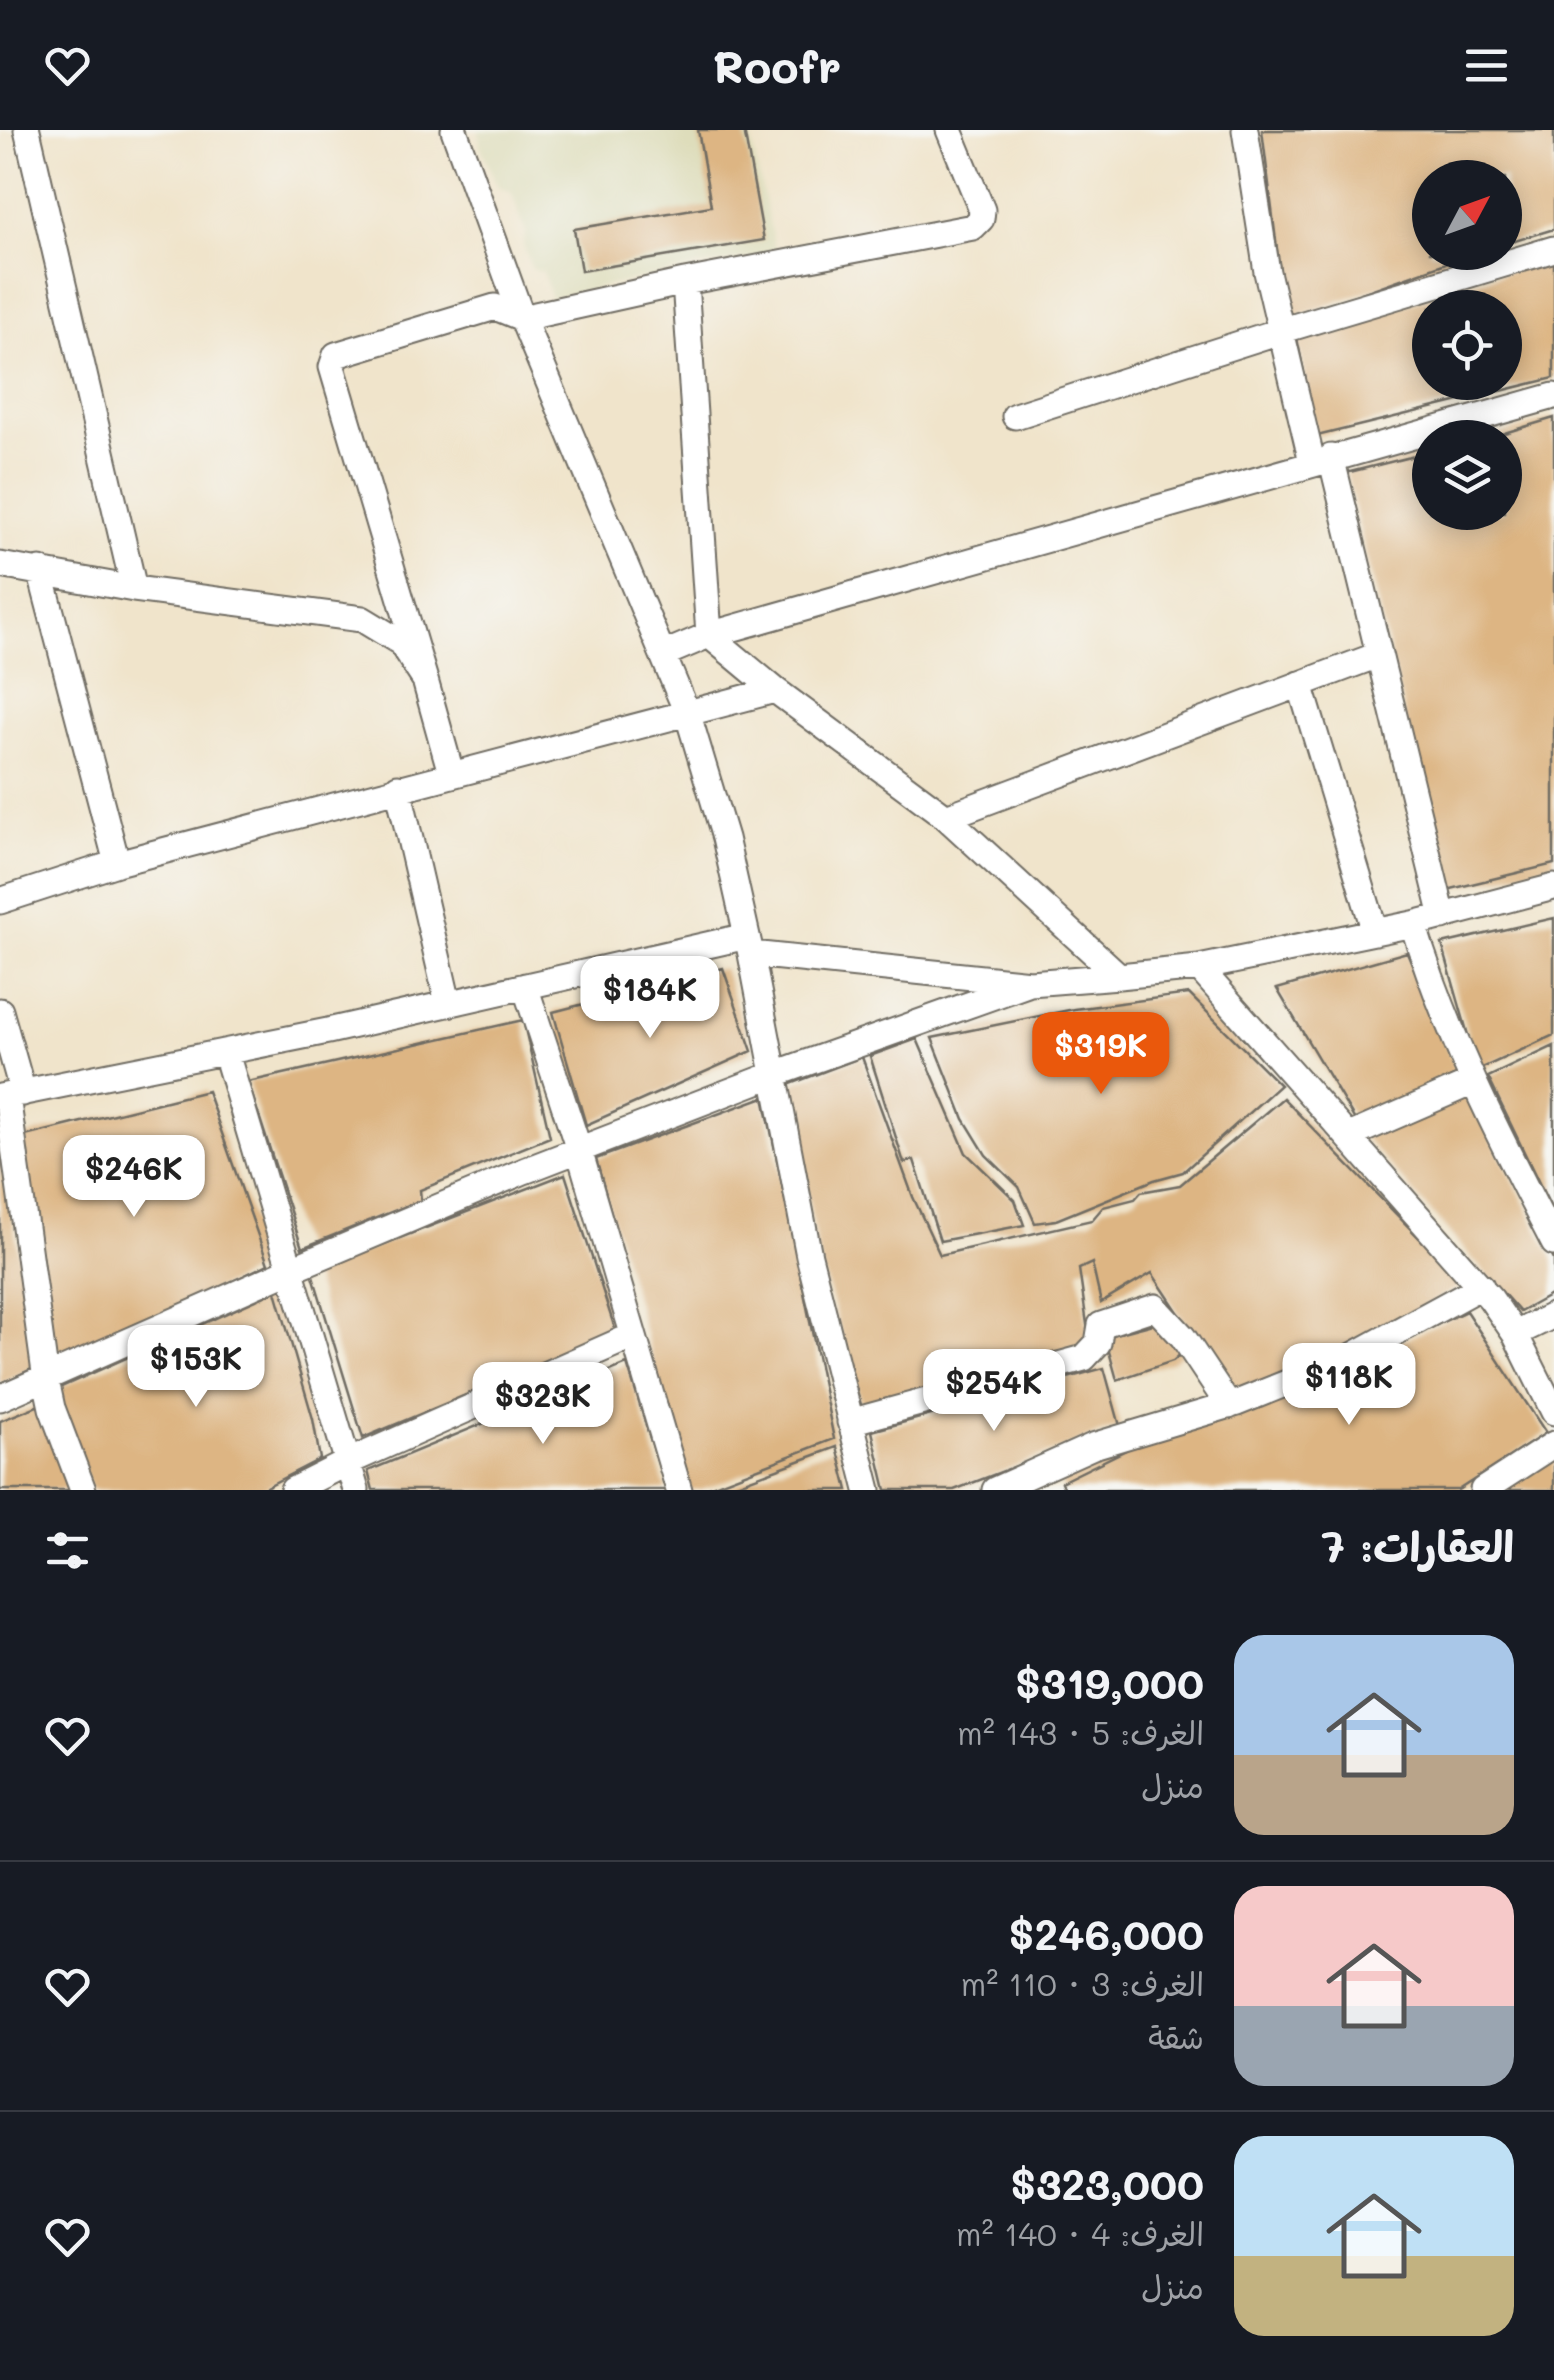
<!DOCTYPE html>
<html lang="ar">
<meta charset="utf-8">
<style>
:root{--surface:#171b24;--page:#242831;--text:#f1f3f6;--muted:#9ea1a6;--line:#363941;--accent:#ea580c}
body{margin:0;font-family:Mali,"Playpen Sans Arabic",sans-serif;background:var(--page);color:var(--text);direction:rtl;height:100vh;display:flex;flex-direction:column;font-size:38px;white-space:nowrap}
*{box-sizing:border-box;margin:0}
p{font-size:32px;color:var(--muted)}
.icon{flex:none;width:55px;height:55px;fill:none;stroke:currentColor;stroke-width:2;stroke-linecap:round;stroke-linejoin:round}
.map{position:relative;height:1360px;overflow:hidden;direction:ltr}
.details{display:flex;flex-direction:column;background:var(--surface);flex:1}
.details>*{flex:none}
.needle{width:65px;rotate:49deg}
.controls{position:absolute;left:1412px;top:30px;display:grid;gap:20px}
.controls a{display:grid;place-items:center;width:110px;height:110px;border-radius:50%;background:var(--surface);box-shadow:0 5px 25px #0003;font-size:50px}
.price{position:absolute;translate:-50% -85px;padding:0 22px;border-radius:20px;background:#fff;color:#222;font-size:32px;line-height:65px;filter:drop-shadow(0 2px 5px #0008)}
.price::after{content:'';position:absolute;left:50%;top:60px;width:30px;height:22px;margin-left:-15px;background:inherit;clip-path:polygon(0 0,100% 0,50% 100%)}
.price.active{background:var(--accent);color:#fff}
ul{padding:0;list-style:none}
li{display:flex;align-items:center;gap:30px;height:250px;padding:0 40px}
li+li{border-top:2px solid var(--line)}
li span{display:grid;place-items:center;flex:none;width:280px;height:200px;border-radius:30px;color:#555}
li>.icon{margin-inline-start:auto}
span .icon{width:120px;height:120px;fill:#fffc;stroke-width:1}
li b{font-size:42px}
h2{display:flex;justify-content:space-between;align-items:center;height:120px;padding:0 40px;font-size:42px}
header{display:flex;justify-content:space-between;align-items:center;height:130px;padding:0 40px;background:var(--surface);font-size:45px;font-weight:700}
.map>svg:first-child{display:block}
</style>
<header><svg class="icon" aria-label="menu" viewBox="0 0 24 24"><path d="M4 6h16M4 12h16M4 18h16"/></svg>Roofr<svg class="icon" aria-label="heart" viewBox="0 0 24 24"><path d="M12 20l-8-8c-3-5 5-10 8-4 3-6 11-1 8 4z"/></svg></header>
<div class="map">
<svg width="1554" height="1360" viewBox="0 0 1554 1360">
<rect width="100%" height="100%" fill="#f6f6f2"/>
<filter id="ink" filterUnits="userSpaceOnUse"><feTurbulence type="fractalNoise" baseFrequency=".01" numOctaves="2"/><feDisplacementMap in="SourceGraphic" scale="20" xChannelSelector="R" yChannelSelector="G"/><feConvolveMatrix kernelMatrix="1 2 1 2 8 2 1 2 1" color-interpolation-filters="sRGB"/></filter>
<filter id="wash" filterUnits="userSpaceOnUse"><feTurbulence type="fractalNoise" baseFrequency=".0048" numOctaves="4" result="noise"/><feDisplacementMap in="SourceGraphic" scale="40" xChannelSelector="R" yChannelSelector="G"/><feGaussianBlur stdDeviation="2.25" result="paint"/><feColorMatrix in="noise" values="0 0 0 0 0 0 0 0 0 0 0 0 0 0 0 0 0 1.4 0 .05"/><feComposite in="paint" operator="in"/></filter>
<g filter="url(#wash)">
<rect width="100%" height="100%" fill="#f0e4cb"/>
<path fill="#deddbb" d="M479 0H749L776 124 701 136 551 168 543 142 532 139 523 114 526 102 512 63 498 57 480 15Z"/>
<g id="blocks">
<path fill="#ddb583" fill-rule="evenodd" d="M698 0H744L764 110 581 141 574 99 711 76Z
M1262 0H1554V99L1505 114V48H1430V122L1474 123 1286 190Z
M1554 128V248L1317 306 1297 208ZM1430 178H1505V252H1430Z
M1554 288V734L1447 760 1346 343 1430 322V382H1505V308L1491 307Z
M1554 788V905L1478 940 1442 814Z
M1407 822 1458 944 1356 992 1277 859Z
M723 838 752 921 586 995 553 882Z
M1189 864 1280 955 1183 1042 1154 1050 1056 1090 1035 1093 1019 1057 986 1025 964 989 932 908 1074 879Z
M523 890 550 1007 420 1060 421 1070 302 1118 248 952Z
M917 909 966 1023 1015 1070 1024 1095 940 1111 914 1030 904 1033 870 926Z
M1554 916V1084L1488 947Z
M862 927 913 1067 940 1125 1092 1090 1103 1077 1135 1069 1141 1062 1180 1055 1283 968 1464 1154 1342 1223 1234 1266 1152 1143 1101 1173 1092 1133 1079 1139 1090 1215 862 1278 817 1119 788 955Z
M207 961 268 1134 52 1239 21 1007Z
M1467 961 1554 1130V1163L1520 1182 1364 1007Z
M764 967 834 1309 701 1360H689L596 1029Z
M0 1016 38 1236 0 1254Z
M565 1044 616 1202 363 1308 312 1142Z
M276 1161 313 1289 320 1329 260 1360H92L50 1262Z
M1466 1181 1546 1303 1458 1360H1065L1061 1352 1159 1304 1291 1263Z
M1161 1192 1182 1223 1173 1231 1117 1250 1105 1207Z
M627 1234 666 1360H373L368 1341Z
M1104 1238 1120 1296 954 1360H886L872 1301Z
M42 1274 75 1360H0V1291Z
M837 1317 848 1360H720Z
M1554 1327V1360H1502Z"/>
</g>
</g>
<g filter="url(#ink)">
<use href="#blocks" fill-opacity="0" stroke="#706c63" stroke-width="2.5"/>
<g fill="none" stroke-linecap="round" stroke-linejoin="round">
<defs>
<path id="street" d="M27 0 134 459
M454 0 522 188 688 585 725 708 751 824 809 1126 868 1360
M1245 0 1267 142 1312 332
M685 152 709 505 775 560 946 687 1119 846
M1015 286 1280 201 1554 119
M1331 327 1443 787
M0 435 134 459 362 489 400 512 425 550 451 643
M40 440 117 733
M664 524 709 505 1554 266
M425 550 332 237 336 225 495 177 522 188 685 152 973 97 981 89 982 80 949 0
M1300 554 1375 802
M398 657 448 873
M946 687 1378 525
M0 771 117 733 775 560
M1413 794C1447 906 1500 1009 1554 1113
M751 824 1030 853 1119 846 1199 838 1413 794 1554 757
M1199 838 1491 1169 1515 1204 1554 1282
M525 856 579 1020 679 1360
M0 881 23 963
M226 923 356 1360
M7 966 46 1250 52 1278 83 1360
M0 967 328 901 747 806
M1349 1006 1473 952
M1515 1204 1554 1185
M0 1268 292 1139 524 1041 775 944 1030 853
M850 1292 1084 1228 1098 1213 1101 1195 1155 1177 1183 1207 1229 1276
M293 1360 348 1332 632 1206
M995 1360 1093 1316 1237 1273 1347 1229 1481 1156
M1483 1360 1554 1314"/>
</defs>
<use href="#street" stroke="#706c63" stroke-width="29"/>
<use href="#street" stroke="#fff" stroke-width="25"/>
</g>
</g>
</svg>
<div class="controls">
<a><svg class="needle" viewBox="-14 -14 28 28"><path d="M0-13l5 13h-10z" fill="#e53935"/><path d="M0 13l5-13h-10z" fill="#9ea1a6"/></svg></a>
<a><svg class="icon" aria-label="locate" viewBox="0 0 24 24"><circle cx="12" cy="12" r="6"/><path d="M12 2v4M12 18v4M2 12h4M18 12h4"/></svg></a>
<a><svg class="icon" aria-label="layers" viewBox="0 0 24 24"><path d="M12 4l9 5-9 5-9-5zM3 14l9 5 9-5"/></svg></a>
</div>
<b class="price" style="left:650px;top:911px">$184K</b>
<b class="price active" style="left:1101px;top:967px">$319K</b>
<b class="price" style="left:134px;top:1090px">$246K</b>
<b class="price" style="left:196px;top:1280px">$153K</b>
<b class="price" style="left:1349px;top:1298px">$118K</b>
<b class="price" style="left:994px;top:1304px">$254K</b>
<b class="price" style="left:543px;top:1317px">$323K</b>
</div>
<section class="details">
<h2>العقارات: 7<svg class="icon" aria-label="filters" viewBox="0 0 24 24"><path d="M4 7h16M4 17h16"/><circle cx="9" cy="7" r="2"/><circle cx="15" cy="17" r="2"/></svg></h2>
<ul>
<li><span style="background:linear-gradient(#a9c7e8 60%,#b9a48a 0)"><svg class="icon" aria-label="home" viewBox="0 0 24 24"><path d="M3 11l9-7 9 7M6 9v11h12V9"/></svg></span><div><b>$319,000</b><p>الغرف: 5 · 143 m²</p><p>منزل</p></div><svg class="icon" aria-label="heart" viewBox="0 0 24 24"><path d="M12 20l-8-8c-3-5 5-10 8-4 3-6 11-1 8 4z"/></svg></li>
<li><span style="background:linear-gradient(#f6c9c9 60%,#9aa5b1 0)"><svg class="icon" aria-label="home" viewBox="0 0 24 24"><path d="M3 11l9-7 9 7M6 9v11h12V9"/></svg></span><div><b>$246,000</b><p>الغرف: 3 · 110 m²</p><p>شقة</p></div><svg class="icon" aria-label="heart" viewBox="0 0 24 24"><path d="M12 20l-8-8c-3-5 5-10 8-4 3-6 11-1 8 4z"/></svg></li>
<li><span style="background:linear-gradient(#bfe0f5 60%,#c2b280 0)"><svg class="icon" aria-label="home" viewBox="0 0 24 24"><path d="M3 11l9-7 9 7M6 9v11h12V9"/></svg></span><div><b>$323,000</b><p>الغرف: 4 · 140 m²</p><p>منزل</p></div><svg class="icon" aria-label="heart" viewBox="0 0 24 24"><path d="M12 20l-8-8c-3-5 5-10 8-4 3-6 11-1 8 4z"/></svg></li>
</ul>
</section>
